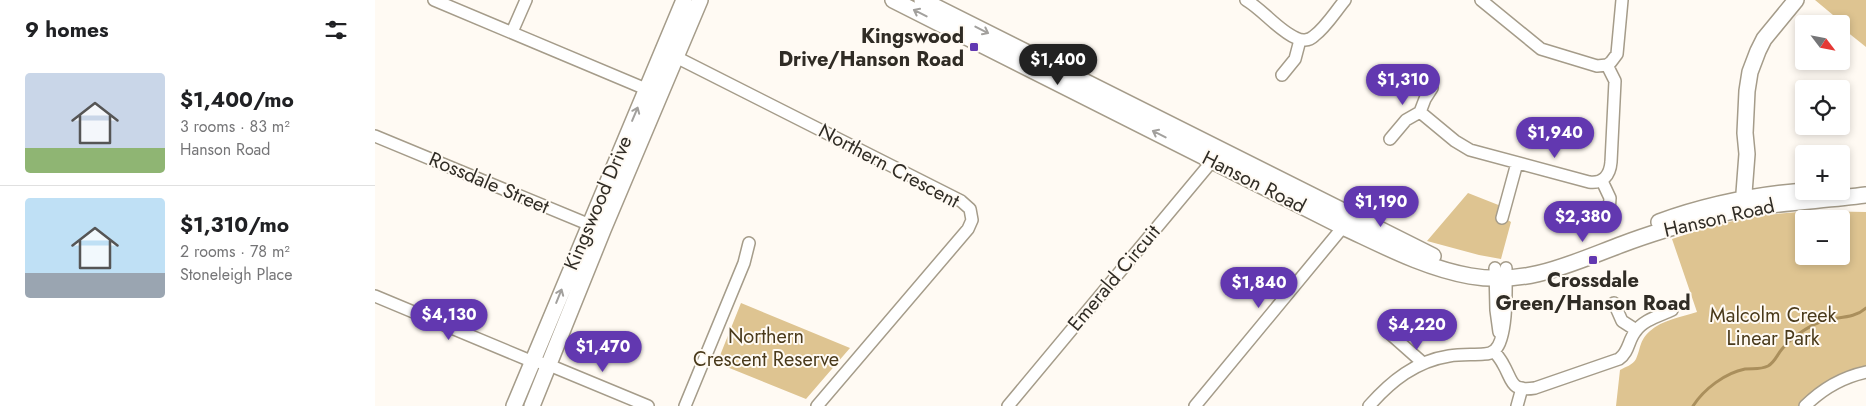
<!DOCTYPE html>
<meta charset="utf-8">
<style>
:root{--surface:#fff;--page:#f2f2f2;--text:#202124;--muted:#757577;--line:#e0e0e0;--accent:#6238b0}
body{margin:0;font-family:Jost,sans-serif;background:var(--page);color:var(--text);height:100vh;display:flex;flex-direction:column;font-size:19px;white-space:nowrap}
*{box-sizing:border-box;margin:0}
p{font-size:16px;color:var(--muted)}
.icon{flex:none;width:28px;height:28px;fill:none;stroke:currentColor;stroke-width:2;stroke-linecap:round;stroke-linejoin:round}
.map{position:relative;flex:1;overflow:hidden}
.drawer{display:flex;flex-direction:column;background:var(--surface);width:375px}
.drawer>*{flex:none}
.needle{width:32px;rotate:122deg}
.tools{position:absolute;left:1420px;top:15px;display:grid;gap:10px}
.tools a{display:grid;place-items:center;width:55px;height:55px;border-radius:5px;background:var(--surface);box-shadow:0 2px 8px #0003;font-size:25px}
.price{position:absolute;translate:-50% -42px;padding:0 11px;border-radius:18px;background:var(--accent);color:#fff;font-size:16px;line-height:32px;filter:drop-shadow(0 1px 2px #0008)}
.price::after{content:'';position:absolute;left:50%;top:30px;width:15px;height:11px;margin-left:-8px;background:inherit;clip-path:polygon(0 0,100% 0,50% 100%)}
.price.current{background:#222;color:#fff}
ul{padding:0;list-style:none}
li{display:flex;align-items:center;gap:15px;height:125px;padding:0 25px}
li+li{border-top:1px solid var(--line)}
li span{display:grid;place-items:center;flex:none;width:140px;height:100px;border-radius:5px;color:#555}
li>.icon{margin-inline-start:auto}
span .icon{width:60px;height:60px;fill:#fffc;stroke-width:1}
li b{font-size:21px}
h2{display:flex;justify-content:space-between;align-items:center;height:60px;padding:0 25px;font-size:21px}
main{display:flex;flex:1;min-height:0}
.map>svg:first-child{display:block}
</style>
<main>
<section class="drawer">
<h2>9 homes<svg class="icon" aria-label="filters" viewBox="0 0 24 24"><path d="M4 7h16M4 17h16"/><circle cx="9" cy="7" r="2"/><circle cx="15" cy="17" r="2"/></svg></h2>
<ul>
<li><span style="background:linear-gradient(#c9d6e8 75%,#8fb573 0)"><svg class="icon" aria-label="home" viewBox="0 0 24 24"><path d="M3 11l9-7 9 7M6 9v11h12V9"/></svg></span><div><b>$1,400/mo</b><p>3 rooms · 83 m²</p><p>Hanson Road</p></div></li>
<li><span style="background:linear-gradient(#bfe0f5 75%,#9aa5b1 0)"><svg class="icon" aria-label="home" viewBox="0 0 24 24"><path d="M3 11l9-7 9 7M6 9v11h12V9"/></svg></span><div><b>$1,310/mo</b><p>2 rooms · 78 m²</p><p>Stoneleigh Place</p></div></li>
</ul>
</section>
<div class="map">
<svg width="1491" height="406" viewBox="0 0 1491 406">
<rect width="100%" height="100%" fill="#fffaf3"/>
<path fill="#dec491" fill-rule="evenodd" d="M1440 0H1491V47L1466 27V24H1462L1455 18 1458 15Z
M1093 193 1126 206 1131 219 1136 222 1126 259 1104 255 1052 241Z
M1435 211 1491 212V367L1430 399 1423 406H1241L1245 370C1250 367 1258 365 1261 359 1266 348 1264 341 1275 331 1287 320 1307 317 1322 312L1297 239 1330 228 1378 216ZM1429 219H1466V256H1429Z
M366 303 475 348 431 399 342 363Z"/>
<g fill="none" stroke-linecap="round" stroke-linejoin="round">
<path stroke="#aa8f5c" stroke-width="3" d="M1318 406C1329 389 1350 373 1370 369 1378 368 1385 370 1393 366 1400 362 1402 355 1407 349 1416 338 1432 327 1445 322 1460 316 1478 320 1491 308"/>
<defs>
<path id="street" d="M59 0 278 92
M871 0C888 10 904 31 921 38 926 41 934 41 939 36 951 27 960 12 970 0
M1106 0 1166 49 1222 66 1232 65 1236 62 1242 54 1247 0
M137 32 151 0
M295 54 586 201 595 209 597 220 593 229 442 406
M907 75 920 59 925 40
M1045 112 1080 141 1095 150 1214 182C1228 184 1235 175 1236 162L1240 81 1232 65
M0 136 220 227
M1015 139 1031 120 1045 112 1050 99 1057 88
M1227 181 1235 198 1234 212
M1127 218 1142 163
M1120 268 1121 310 1124 332
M0 296 151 359 174 365 273 406
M1239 303 1247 321 1261 330
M1013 332 1048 363
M1119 351C1122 355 1126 360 1128 364 1138 381 1135 392 1160 388L1244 359C1254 352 1253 341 1260 332 1268 320 1284 316 1297 310
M310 406 369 263 374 243
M633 406 833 166 839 154
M820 406 968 227
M994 406C1016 381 1041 361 1074 356 1086 354 1098 355 1109 354 1113 354 1117 353 1120 350 1133 338 1131 286 1131 268
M1142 406 1147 388
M1430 406C1447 389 1468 377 1491 372"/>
<path id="secondary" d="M518 0 968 227C1009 246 1050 268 1095 276 1152 286 1197 263 1248 244 1277 233 1308 224 1338 216 1388 202 1440 202 1491 195
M547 0 1058 256
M1368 206 1372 154 1370 133 1372 91 1375 72 1383 51 1389 39 1421 0
M1284 222C1331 205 1379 195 1429 191
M139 406 309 0
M157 406 228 230 325 0"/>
</defs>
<use href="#street" stroke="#a59c8a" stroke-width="14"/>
<use href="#secondary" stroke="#a59c8a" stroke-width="18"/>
<use href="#street" stroke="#fff" stroke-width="11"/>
<use href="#secondary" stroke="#fff" stroke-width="15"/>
</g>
<defs><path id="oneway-shaft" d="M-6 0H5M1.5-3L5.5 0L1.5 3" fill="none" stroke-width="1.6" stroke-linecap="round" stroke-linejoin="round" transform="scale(1.25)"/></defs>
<g stroke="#a2a09d">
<use href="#oneway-shaft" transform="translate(545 13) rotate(-153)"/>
<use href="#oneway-shaft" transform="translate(607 30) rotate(27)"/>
<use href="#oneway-shaft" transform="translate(260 114) rotate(-67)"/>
<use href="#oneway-shaft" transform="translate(784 134) rotate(-153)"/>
<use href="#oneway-shaft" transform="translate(184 296) rotate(-68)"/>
</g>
<g fill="#6238b0" stroke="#fffaf3" stroke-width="2">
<rect x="594" y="42" width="10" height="10" rx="2.5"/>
<rect x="1213" y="255" width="10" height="10" rx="2.5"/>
</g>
<g text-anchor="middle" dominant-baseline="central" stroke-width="4" stroke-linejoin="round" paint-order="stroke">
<g font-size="20" font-weight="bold" fill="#302c25" stroke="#fffaf3" text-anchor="end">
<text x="589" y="36">Kingswood<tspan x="589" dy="23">Drive/Hanson Road</tspan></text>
<text x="1218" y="280" text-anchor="middle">Crossdale<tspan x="1218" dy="23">Green/Hanson Road</tspan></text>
</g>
<g font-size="20" fill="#302c25" stroke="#fffaf3">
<text transform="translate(514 166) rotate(28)">Northern Crescent</text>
<text transform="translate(879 182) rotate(27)">Hanson Road</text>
<text transform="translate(114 183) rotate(23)">Rossdale Street</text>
<text transform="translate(223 203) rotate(-67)">Kingswood Drive</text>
<text transform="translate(1344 218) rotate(-13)">Hanson Road</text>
<text transform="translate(739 278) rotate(-50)">Emerald Circuit</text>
</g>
<g font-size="20" fill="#4a3a1b" stroke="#fffaf3">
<text x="1398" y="315">Malcolm Creek<tspan x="1398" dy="23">Linear Park</tspan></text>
<text x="391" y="336">Northern<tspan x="391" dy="23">Crescent Reserve</tspan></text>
</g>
</g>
</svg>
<div class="tools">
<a><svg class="needle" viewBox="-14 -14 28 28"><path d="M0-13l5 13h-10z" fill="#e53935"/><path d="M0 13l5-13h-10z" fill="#757577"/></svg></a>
<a><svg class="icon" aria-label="locate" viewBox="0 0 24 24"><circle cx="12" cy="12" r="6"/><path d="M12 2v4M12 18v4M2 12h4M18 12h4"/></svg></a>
<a>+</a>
<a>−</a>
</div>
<b class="price current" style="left:683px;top:86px">$1,400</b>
<b class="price" style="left:1028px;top:106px">$1,310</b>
<b class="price" style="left:1180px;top:159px">$1,940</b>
<b class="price" style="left:1006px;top:228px">$1,190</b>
<b class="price" style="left:1208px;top:243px">$2,380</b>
<b class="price" style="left:884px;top:309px">$1,840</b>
<b class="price" style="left:74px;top:341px">$4,130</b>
<b class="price" style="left:1042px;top:351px">$4,220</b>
<b class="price" style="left:228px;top:373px">$1,470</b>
</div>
</main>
